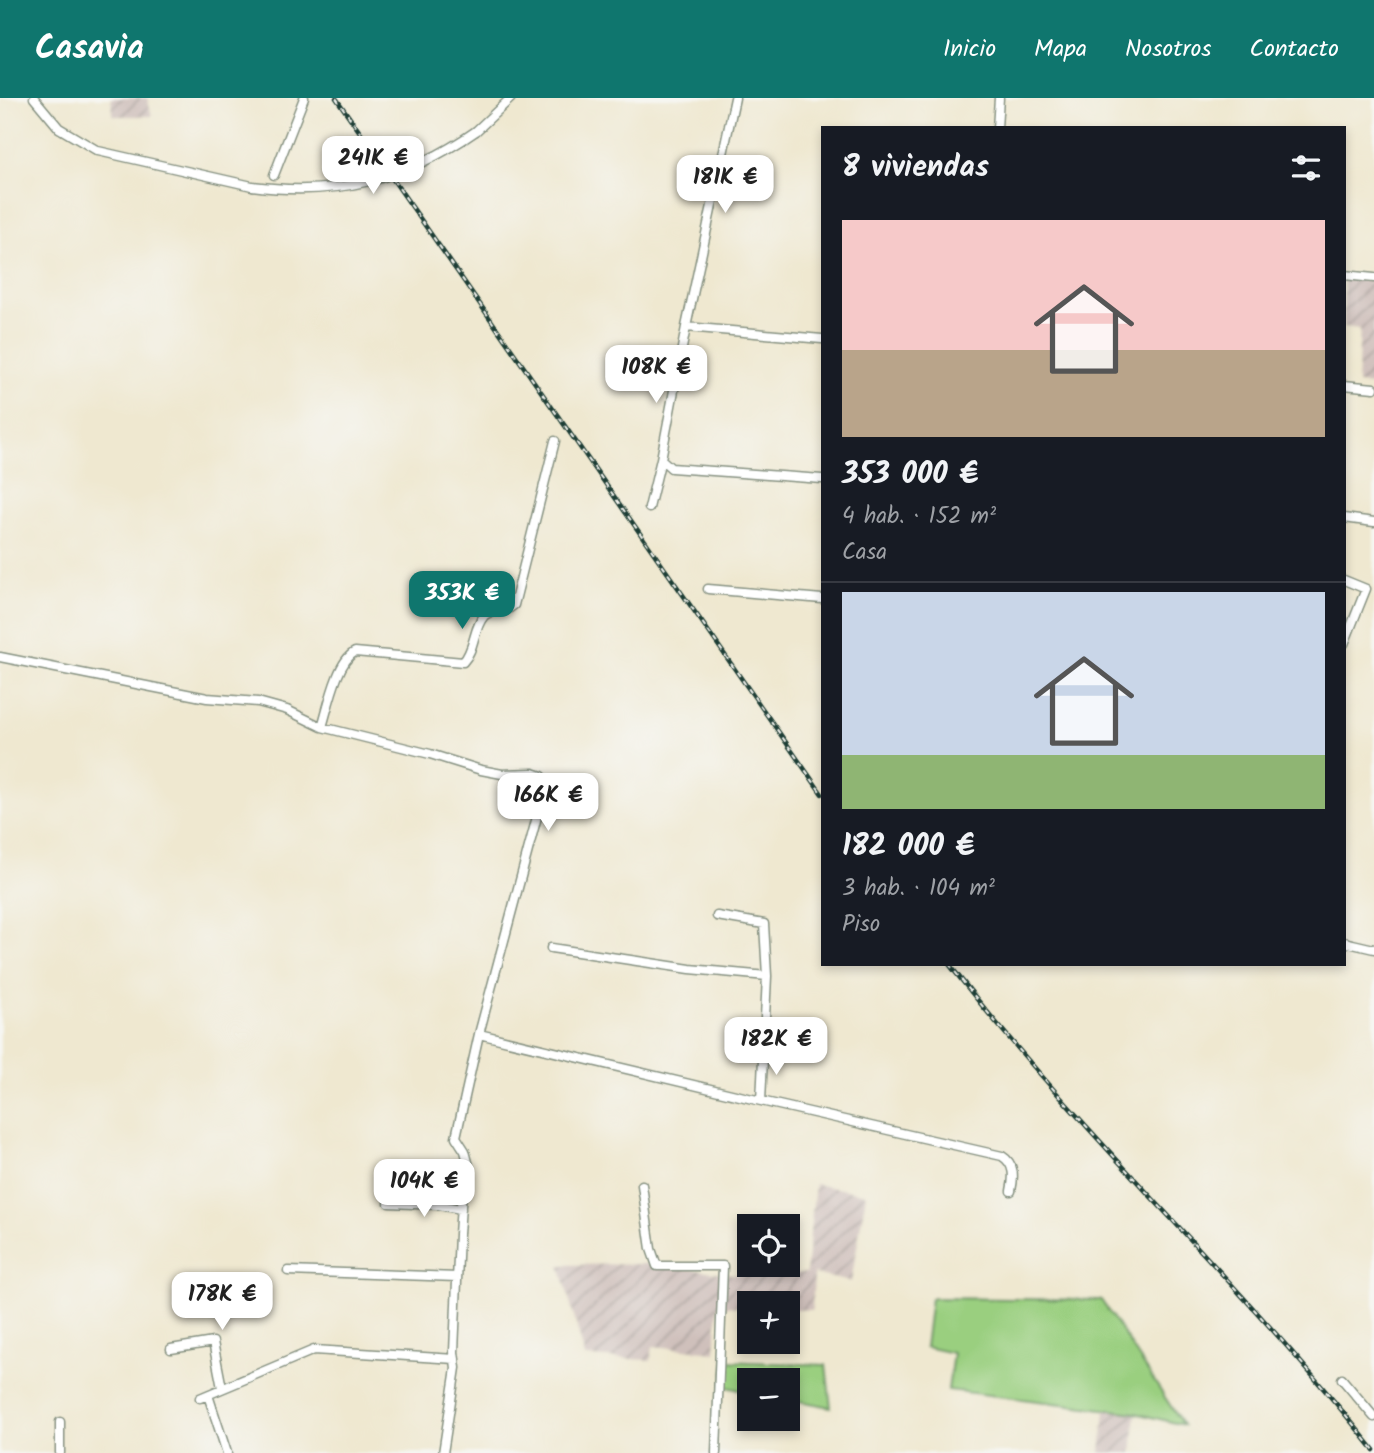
<!DOCTYPE html>
<html lang="es">
<meta charset="utf-8">
<style>
:root{--surface:#171b24;--page:#20242c;--text:#f1f3f6;--muted:#9ea1a6;--line:#363941;--accent:#0f766e}
body{margin:0;font-family:Kalam,sans-serif;background:var(--page);color:var(--text);height:100vh;display:flex;flex-direction:column;font-size:26px;white-space:nowrap}
*{box-sizing:border-box;margin:0}
p{font-size:23px;color:var(--muted)}
.icon{flex:none;width:38px;height:38px;fill:none;stroke:currentColor;stroke-width:2;stroke-linecap:round;stroke-linejoin:round}
.map{position:relative;flex:1;overflow:hidden}
.side{position:absolute;left:821px;top:28px;width:525px;height:840px;display:flex;flex-direction:column;background:var(--surface);border-radius:0px;box-shadow:0 4px 10px #0003}
.side>*{flex:none}
.controls{position:absolute;left:737px;top:1116px;display:grid;gap:14px}
.controls a{display:grid;place-items:center;width:63px;height:63px;border-radius:0px;background:var(--surface);box-shadow:0 4px 10px #0003;font-size:35px}
.price{position:absolute;translate:-50% -60px;padding:0 16px;border-radius:14px;background:#fff;color:#222;font-size:23px;line-height:46px;filter:drop-shadow(0 2px 4px #0008)}
.price::after{content:'';position:absolute;left:50%;top:42px;width:21px;height:16px;margin-left:-10px;background:inherit;clip-path:polygon(0 0,100% 0,50% 100%)}
.price.active{background:var(--accent);color:#fff}
ul{padding:0;list-style:none}
li{display:grid;align-content:center;gap:14px;height:371px;padding:0 21px}
li+li{border-top:2px solid var(--line)}
li span{display:grid;place-items:center;height:217px;border-radius:0px;color:#555}
li>.icon{margin-inline-start:auto}
span .icon{width:126px;height:126px;fill:#fffc;stroke-width:1}
li b{font-size:30px}
h2{display:flex;justify-content:space-between;align-items:center;height:84px;padding:0 21px;font-size:30px}
header{display:flex;align-items:center;gap:42px;box-sizing:border-box;height:98px;padding:0 35px;background:var(--accent);color:#fff}
header strong{font-size:33px}
nav{display:flex;gap:38px;margin-inline-start:auto;font-size:24px}
.map>svg:first-child{display:block}
</style>
<header>
<strong>Casavia</strong>
<nav><a>Inicio</a><a>Mapa</a><a>Nosotros</a><a>Contacto</a></nav>
</header>
<div class="map">
<svg width="1374" height="1355" viewBox="0 0 1374 1355">
<defs>
<pattern id="industrial-furrows" width="10" height="10" patternUnits="userSpaceOnUse" patternTransform="scale(1.75)"><rect width="10" height="10" fill="#cfc0bb"/><path d="M-1 1l2-2M0 10L10 0M9 11l2-2" fill="none" stroke="#a79d99"/></pattern>
</defs>
<rect width="100%" height="100%" fill="#f6f6f2"/>
<filter id="ink" filterUnits="userSpaceOnUse"><feTurbulence type="fractalNoise" baseFrequency=".0143" numOctaves="2"/><feDisplacementMap in="SourceGraphic" scale="14" xChannelSelector="R" yChannelSelector="G"/><feConvolveMatrix kernelMatrix="1 2 1 2 8 2 1 2 1" color-interpolation-filters="sRGB"/></filter>
<filter id="wash" filterUnits="userSpaceOnUse"><feTurbulence type="fractalNoise" baseFrequency=".00686" numOctaves="4" result="noise"/><feDisplacementMap in="SourceGraphic" scale="28" xChannelSelector="R" yChannelSelector="G"/><feGaussianBlur stdDeviation="1.57" result="paint"/><feColorMatrix in="noise" values="0 0 0 0 0 0 0 0 0 0 0 0 0 0 0 0 0 1.4 0 .05"/><feComposite in="paint" operator="in"/></filter>
<g filter="url(#wash)">
<rect width="100%" height="100%" fill="#efe8d0"/>
<path fill="url(#industrial-furrows)" d="M111 0H147L152 18H113Z
M1344 179 1374 184V287L1357 286 1360 231 1344 229Z
M815 1086 866 1096 851 1184 814 1176 812 1212 788 1211V1206H749V1209L718 1208 715 1254 653 1248 651 1262 585 1259 560 1167 648 1166 732 1176 806 1175Z
M1105 1312 1136 1315 1132 1355H1101Z"/>
<path fill="#9acf7f" stroke="#5c865a" stroke-width="2" d="M931 1200 1101 1202 1183 1327 1135 1315 948 1292 953 1255 925 1249Z
M726 1263 826 1267 831 1309 788 1301V1283H749V1294L722 1288Z"/>
</g>
<g filter="url(#ink)">
<g fill="none" stroke-linecap="round" stroke-linejoin="round">
<defs>
<path id="minor" d="M34 0 59 30 98 53 252 88
M997 30 999 0
M476 33 511 0
M274 77 304 0
M1344 177 1374 180
M686 229 735 0
M822 241 686 229 661 361 671 370 822 381
M1344 287 1374 290
M649 410 661 361
M1344 420 1374 424
M1344 482 1366 491 1344 546
M708 491 822 501
M0 559 207 600 258 604 287 612 322 629 430 656 481 672 502 676 533 675 542 678 546 685 479 936 456 1039 465 1053 469 1068 462 1094 459 1136 454 1254 456 1270 443 1355
M322 629C328 610 337 563 355 554L463 564C475 552 473 530 484 518 492 510 503 517 514 507L555 343
M717 818 764 826 767 878
M1344 844 1374 851
M479 936 761 1003 767 878 690 871 551 850
M761 1003 1002 1058C1015 1066 1014 1079 1011 1093
M642 1087 651 1151 657 1168H723L716 1355
M389 1105 439 1107 461 1111
M288 1173 457 1179
M171 1251 213 1244 222 1290
M1342 1281 1374 1319
M208 1297 227 1355
M200 1300 314 1252 455 1261
M60 1324V1355"/>
</defs>
<use href="#minor" stroke="#879282" stroke-width="11"/>
<use href="#minor" stroke="#fff" stroke-width="8"/>
<defs>
<path id="rail" d="M336 0 822 696
M949 866C1081 1036 1240 1183 1374 1352"/>
</defs>
<use href="#rail" stroke="#1f3d34" stroke-width="4.5"/>
<use href="#rail" stroke="#f6f6f2" stroke-width="2" stroke-dasharray="5" stroke-linecap="butt"/>
<defs>
<path id="minor-bridge" d="M252 88C337 99 406 82 476 33"/>
</defs>
<use href="#minor-bridge" stroke="#879282" stroke-width="11" stroke-linecap="butt"/>
<use href="#minor-bridge" stroke="#fff" stroke-width="8"/>
</g>
</g>
</svg>
<div class="controls">
<a><svg class="icon" aria-label="locate" viewBox="0 0 24 24"><circle cx="12" cy="12" r="6"/><path d="M12 2v4M12 18v4M2 12h4M18 12h4"/></svg></a>
<a>+</a>
<a>−</a>
</div>
<b class="price" style="left:373px;top:98px">241K €</b>
<b class="price" style="left:725px;top:117px">181K €</b>
<b class="price" style="left:656px;top:307px">108K €</b>
<b class="price active" style="left:462px;top:533px">353K €</b>
<b class="price" style="left:548px;top:735px">166K €</b>
<b class="price" style="left:776px;top:979px">182K €</b>
<b class="price" style="left:424px;top:1121px">104K €</b>
<b class="price" style="left:222px;top:1234px">178K €</b>
<section class="side">
<h2>8 viviendas<svg class="icon" aria-label="filters" viewBox="0 0 24 24"><path d="M4 7h16M4 17h16"/><circle cx="9" cy="7" r="2"/><circle cx="15" cy="17" r="2"/></svg></h2>
<ul>
<li><span style="background:linear-gradient(#f6c9c9 60%,#b9a48a 0)"><svg class="icon" aria-label="home" viewBox="0 0 24 24"><path d="M3 11l9-7 9 7M6 9v11h12V9"/></svg></span><div><b>353 000 €</b><p>4 hab. · 152 m²</p><p>Casa</p></div></li>
<li><span style="background:linear-gradient(#c9d6e8 75%,#8fb573 0)"><svg class="icon" aria-label="home" viewBox="0 0 24 24"><path d="M3 11l9-7 9 7M6 9v11h12V9"/></svg></span><div><b>182 000 €</b><p>3 hab. · 104 m²</p><p>Piso</p></div></li>
</ul>
</section>
</div>
